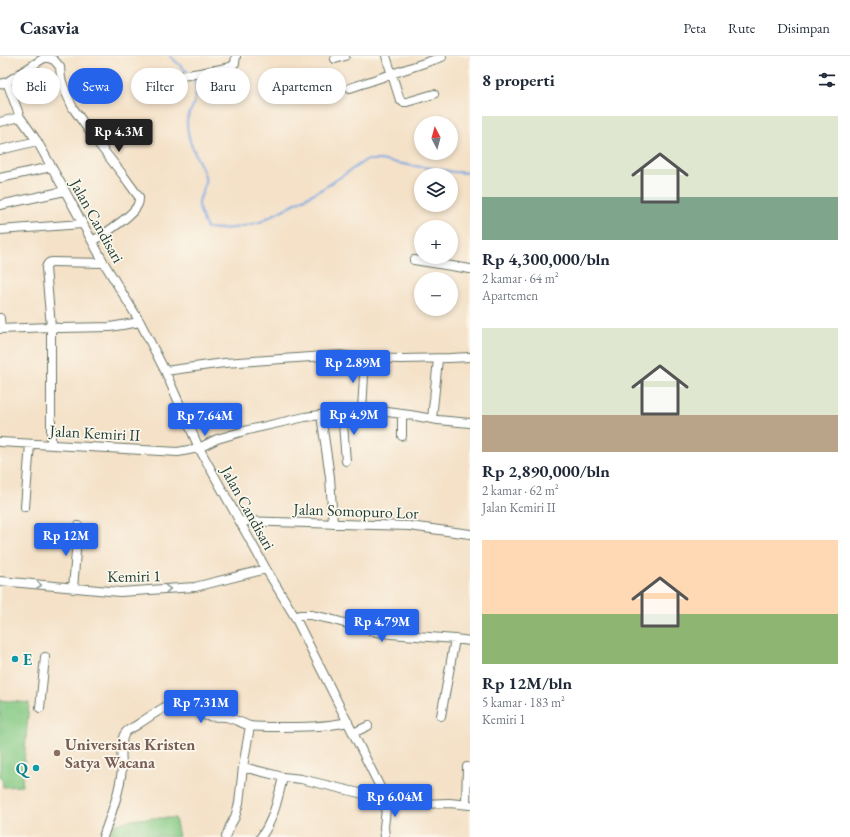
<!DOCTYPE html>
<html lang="id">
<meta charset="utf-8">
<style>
:root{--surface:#fff;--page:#f6f6f7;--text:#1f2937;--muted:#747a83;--line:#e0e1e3;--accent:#2563eb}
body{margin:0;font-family:"EB Garamond",serif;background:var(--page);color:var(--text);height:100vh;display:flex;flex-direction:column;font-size:15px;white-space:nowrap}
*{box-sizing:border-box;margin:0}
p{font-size:13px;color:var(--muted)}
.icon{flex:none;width:22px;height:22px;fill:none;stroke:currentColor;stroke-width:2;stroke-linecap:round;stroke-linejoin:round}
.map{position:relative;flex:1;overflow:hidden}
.drawer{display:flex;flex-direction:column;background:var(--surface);width:380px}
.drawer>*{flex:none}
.banner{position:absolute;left:12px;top:12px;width:380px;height:36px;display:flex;gap:8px}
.needle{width:26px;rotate:354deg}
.tools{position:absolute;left:414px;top:60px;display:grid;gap:8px}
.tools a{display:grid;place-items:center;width:44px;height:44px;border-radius:50%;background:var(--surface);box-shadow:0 2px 6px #0003;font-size:20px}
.price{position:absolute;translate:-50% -34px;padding:0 9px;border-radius:4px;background:var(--accent);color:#fff;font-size:13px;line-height:26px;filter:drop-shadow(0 1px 2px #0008)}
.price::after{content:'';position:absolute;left:50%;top:24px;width:12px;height:9px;margin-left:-6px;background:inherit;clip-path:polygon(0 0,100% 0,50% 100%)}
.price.current{background:#222;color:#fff}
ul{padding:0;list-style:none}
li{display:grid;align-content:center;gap:8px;height:212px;padding:0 12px}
li span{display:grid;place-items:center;height:124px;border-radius:0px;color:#555}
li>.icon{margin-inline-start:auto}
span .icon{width:72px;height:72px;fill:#fffc;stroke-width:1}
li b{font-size:17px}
h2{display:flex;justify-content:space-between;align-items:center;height:48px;padding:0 12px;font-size:17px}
.pill{padding:0 14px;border-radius:18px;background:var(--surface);box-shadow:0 2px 6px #0003;font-size:14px;line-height:36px}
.pill.current{background:var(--accent);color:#fff}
header{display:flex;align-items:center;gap:24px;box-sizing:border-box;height:56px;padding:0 20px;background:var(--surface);border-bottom:1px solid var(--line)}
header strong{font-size:19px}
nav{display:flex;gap:22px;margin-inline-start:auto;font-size:14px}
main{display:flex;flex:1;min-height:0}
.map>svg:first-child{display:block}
</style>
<header>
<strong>Casavia</strong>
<nav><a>Peta</a><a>Rute</a><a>Disimpan</a></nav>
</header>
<main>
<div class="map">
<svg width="470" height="781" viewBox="0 0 470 781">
<rect width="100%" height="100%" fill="#fbf7ec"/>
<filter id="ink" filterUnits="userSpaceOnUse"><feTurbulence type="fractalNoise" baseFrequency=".025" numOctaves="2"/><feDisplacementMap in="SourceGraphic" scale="8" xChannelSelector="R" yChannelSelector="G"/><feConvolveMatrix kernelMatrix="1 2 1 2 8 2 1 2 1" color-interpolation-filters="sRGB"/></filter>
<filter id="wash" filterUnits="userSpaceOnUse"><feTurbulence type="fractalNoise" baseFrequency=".012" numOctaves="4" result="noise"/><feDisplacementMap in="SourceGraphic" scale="16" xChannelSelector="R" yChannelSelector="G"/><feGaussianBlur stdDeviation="0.9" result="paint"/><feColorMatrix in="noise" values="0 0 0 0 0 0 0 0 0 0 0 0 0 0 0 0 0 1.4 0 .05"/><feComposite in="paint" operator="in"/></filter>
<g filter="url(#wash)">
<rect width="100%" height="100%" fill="#f4e1c7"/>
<path fill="#84c983" stroke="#52835c" d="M0 644 29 647 22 730 3 731 2 722H0Z
M152 762H175L179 781H109L114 769 129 764Z"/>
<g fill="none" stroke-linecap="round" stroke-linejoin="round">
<path stroke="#78a6e1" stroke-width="2" d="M170 0 186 15H188
M193 21C198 33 197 43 191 54 190 57 187 62 187 65 187 75 190 87 194 95 197 104 203 112 205 121 207 132 199 139 199 148 199 155 204 166 207 172L220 173 234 172 260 166 324 132 366 104H380L414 110 432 112 454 116 470 117"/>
</g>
</g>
<g filter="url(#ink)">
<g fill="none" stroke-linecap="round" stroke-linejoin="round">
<defs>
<path id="minor" d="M386 0 400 44 403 46H407L434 38
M46 1 54 4 60 11 61 23 66 37 73 52 97 86 123 119 139 141C139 144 139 146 138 148 134 159 103 179 92 185
M335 3 345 0
M145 24C174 22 203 17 231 11L235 7 236 0
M7 26 20 61 37 85 65 135 104 207 140 266 165 315 199 392 266 513 295 561 386 743
M0 28 7 26 47 0
M350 32 442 1
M0 66 20 61
M0 94 37 85
M0 122 51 111
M0 149 65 135
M0 174 82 168
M414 204 470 213
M0 262 1 273
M0 273 51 271 60 272 110 271 140 266
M165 315 224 307 340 299 365 302 401 303 450 302 470 301
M362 354 365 302
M342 356 346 405
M321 359 330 421 333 468
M432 363 438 303
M402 380V358
M0 386 178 396 199 392 217 383 248 374 305 361 350 355 372 354 410 359 438 364 470 367
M51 389V271L46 212C47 208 48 206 52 206L104 207
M25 451 30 388
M240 465 409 470 470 478
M0 525 120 536 195 531 266 513
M73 533 78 470
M295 561 300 559H311L330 563 376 576 391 578 455 583 470 585
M40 652 45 601
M441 660 455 583
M353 677 368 670
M243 711 283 721
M466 748 467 711
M103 781C111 758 120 736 122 712 122 703 119 683 126 676 129 673 134 671 137 669 150 660 163 652 176 644 194 639 193 654 204 659 211 662 219 660 226 661 234 663 242 667 250 670
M226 781 230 770 235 761 239 747 243 711 250 670C259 671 269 671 278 671 301 671 325 671 348 666
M261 781C274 763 278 742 283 721L301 723 397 746 421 748 449 747 470 749
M385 781 384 771 387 744"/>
</defs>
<use href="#minor" stroke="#6a7667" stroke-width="10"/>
<use href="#minor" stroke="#fff" stroke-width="8"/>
</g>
<defs><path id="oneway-chevron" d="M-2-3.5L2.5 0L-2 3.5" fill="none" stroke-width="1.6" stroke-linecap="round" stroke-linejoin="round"/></defs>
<g stroke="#8f9e9a">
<use href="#oneway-chevron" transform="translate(39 529) rotate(6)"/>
<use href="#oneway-chevron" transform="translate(168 533) rotate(-4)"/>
</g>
</g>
<g fill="#0f9aa8" stroke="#fbf7ec" stroke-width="1.5">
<circle cx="15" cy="603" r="4"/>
<circle cx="36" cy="712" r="4"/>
</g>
<circle fill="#8d6e63" stroke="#fbf7ec" stroke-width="1.5" cx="57" cy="697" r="4"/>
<g text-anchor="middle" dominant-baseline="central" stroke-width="3.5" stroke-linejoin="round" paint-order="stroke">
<g font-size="16" fill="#1f3d34" stroke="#fbf7ec">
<text transform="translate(97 165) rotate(61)">Jalan Candisari</text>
<text transform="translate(95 377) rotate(3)">Jalan Kemiri II</text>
<text transform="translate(248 452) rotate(61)">Jalan Candisari</text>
<text transform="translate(356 455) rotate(2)">Jalan Somopuro Lor</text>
<text transform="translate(134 520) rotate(-1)">Kemiri 1</text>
</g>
<g font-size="16" font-weight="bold" fill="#0d838f" stroke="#fbf7ec" text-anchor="start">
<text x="23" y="603">E</text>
<text x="28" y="712" text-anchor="end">Q</text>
</g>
<g font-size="16" font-weight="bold" fill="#785e54" stroke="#fbf7ec" text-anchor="start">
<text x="65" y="688">Universitas Kristen<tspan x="65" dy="18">Satya Wacana</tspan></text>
</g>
</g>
</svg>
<div class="tools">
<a><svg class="needle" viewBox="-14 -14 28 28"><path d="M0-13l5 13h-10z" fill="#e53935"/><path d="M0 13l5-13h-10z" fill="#747a83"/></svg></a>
<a><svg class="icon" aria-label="layers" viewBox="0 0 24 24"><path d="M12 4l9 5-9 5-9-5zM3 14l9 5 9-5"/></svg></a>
<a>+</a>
<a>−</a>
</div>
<b class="price current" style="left:119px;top:97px">Rp 4.3M</b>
<b class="price" style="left:353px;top:328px">Rp 2.89M</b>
<b class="price" style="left:354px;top:380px">Rp 4.9M</b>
<b class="price" style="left:205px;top:381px">Rp 7.64M</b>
<b class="price" style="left:66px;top:501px">Rp 12M</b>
<b class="price" style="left:382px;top:587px">Rp 4.79M</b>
<b class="price" style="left:201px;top:668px">Rp 7.31M</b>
<b class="price" style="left:395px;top:762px">Rp 6.04M</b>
<div class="banner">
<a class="pill">Beli</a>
<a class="pill current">Sewa</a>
<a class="pill">Filter</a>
<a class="pill">Baru</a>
<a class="pill">Apartemen</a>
</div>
</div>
<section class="drawer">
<h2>8 properti<svg class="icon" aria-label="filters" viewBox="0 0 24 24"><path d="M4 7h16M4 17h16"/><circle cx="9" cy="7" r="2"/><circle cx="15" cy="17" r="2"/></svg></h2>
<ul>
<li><span style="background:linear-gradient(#dfe7d0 65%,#7fa58c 0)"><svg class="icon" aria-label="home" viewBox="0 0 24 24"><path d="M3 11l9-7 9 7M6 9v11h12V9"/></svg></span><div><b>Rp 4,300,000/bln</b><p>2 kamar · 64 m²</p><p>Apartemen</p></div></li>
<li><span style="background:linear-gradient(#dfe7d0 70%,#b9a48a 0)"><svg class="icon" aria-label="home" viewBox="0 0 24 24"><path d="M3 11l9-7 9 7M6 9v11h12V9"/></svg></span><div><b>Rp 2,890,000/bln</b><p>2 kamar · 62 m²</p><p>Jalan Kemiri II</p></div></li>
<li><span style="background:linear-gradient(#ffd9b3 60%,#8fb573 0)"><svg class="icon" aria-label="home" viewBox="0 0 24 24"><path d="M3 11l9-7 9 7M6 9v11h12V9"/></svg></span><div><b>Rp 12M/bln</b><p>5 kamar · 183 m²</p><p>Kemiri 1</p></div></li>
</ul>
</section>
</main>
